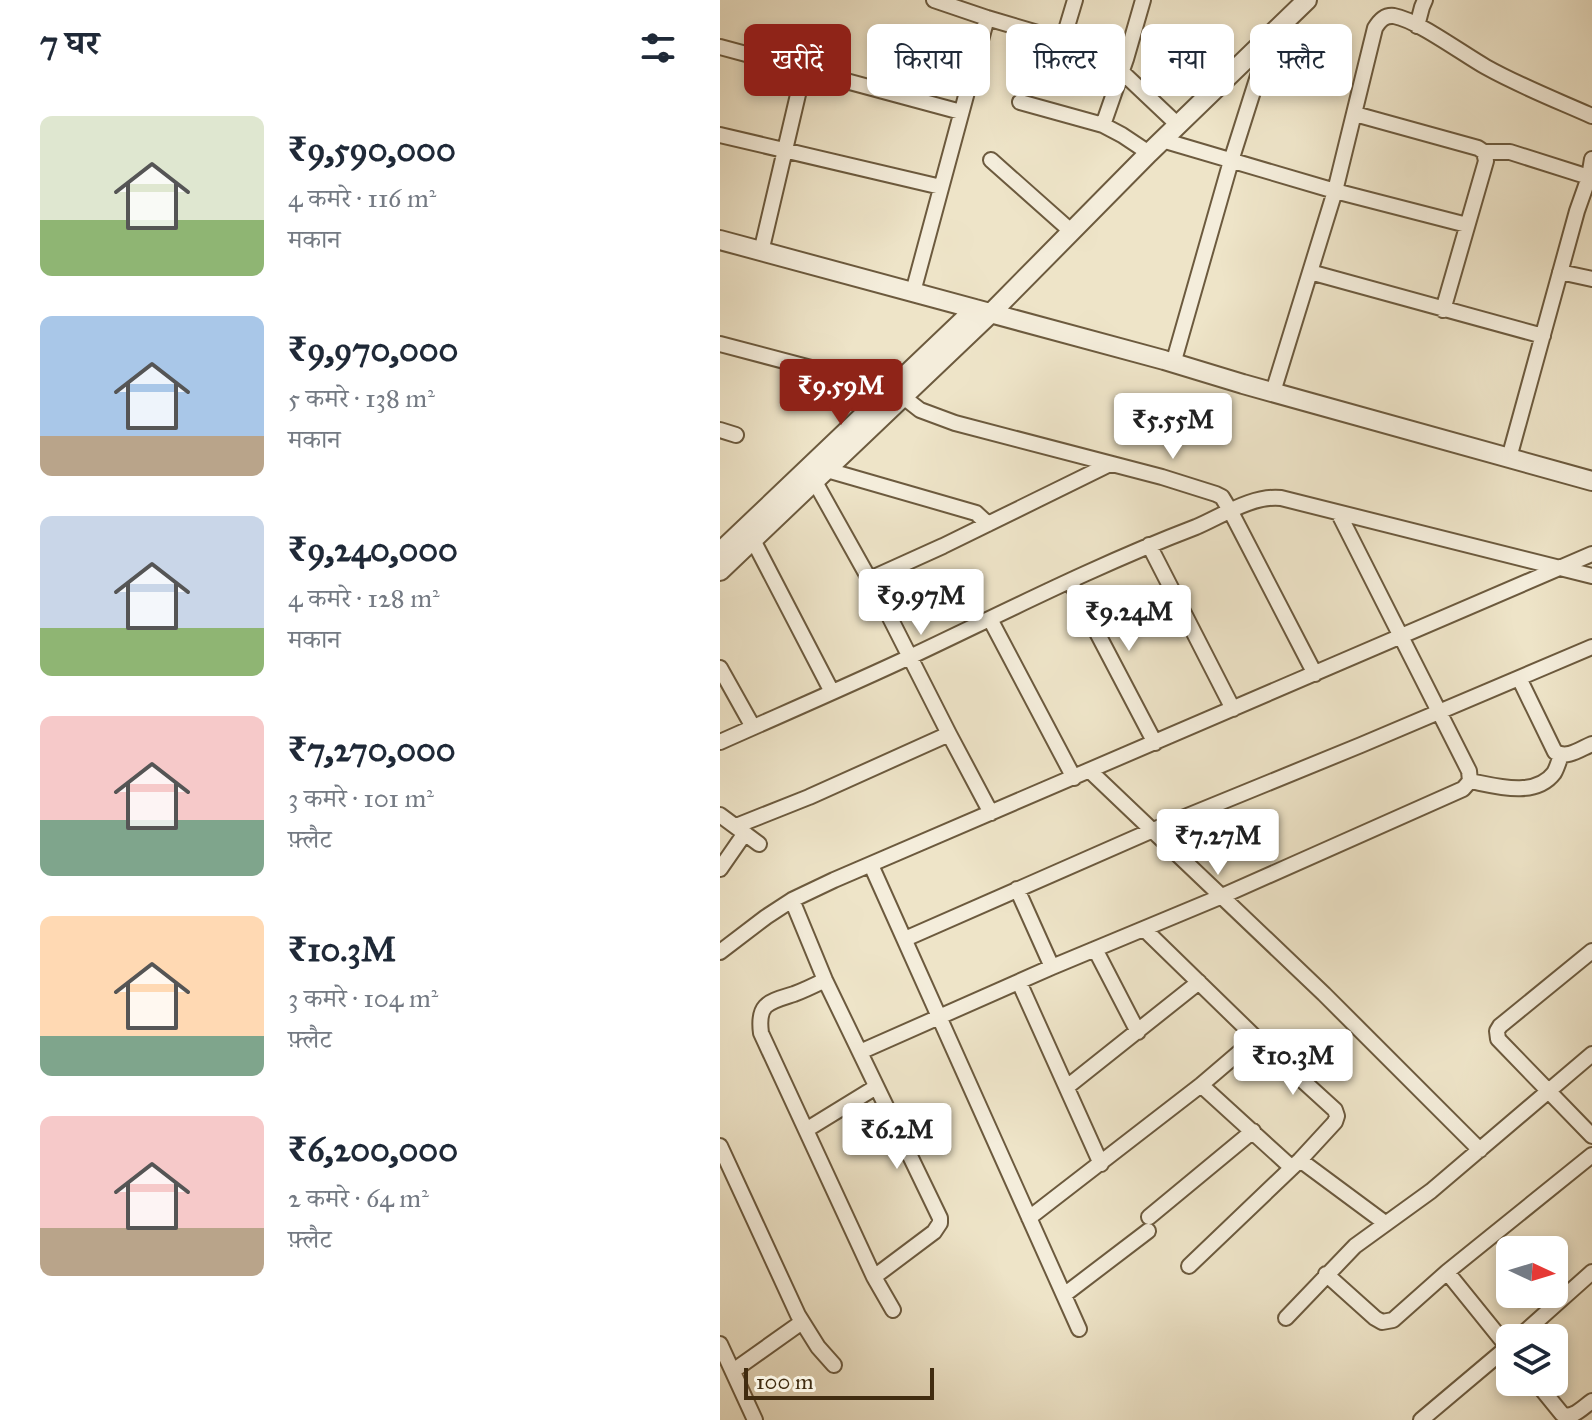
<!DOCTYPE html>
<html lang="hi">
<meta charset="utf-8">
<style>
:root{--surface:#fff;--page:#f2f2f3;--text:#1f2937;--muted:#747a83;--accent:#8f2418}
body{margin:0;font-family:"IM FELL Great Primer","Noto Serif Devanagari",serif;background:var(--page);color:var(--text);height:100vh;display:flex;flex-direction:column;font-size:30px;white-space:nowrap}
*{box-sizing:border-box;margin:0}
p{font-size:26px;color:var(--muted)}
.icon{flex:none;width:44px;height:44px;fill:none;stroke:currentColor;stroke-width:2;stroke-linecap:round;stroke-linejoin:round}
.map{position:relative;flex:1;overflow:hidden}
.side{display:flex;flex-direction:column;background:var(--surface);width:720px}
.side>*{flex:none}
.banner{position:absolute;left:24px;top:24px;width:728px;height:72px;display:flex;gap:16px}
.needle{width:52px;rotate:94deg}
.fabs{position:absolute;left:776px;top:1236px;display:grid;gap:16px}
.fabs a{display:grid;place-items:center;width:72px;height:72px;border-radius:12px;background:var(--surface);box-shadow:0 4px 12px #0003;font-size:40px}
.scale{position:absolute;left:24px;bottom:20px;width:190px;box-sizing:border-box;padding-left:8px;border:4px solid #412c10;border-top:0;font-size:22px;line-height:28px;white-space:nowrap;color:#412c10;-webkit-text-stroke:6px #f4eddb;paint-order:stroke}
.price{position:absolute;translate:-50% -68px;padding:0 18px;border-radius:8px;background:#fff;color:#222;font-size:26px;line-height:52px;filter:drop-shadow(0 2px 4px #0008)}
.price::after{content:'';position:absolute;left:50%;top:48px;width:24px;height:18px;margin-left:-12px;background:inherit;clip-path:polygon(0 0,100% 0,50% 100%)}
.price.on{background:var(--accent);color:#fff}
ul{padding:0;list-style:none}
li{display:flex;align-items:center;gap:24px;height:200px;padding:0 40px}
li span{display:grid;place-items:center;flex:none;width:224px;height:160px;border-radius:12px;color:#555}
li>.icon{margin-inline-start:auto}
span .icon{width:96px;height:96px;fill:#fffc;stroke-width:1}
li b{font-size:34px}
h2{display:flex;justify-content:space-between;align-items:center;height:96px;padding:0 40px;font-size:34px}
.tag{padding:0 28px;border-radius:12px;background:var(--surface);box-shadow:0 4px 12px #0003;font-size:28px;line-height:72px}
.tag.on{background:var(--accent);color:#fff}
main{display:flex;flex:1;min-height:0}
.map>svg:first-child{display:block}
</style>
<main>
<section class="side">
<h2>7 घर<svg class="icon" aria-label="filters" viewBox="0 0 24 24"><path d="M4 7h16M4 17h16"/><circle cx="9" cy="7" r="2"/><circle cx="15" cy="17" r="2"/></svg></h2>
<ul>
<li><span style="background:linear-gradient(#dfe7d0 65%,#8fb573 0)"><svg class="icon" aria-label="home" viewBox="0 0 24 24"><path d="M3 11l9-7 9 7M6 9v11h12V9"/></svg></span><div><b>₹9,590,000</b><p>4 कमरे · 116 m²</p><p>मकान</p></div></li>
<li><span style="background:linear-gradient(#a9c7e8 75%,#b9a48a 0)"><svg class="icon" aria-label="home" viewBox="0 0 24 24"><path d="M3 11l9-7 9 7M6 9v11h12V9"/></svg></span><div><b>₹9,970,000</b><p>5 कमरे · 138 m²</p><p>मकान</p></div></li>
<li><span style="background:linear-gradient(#c9d6e8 70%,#8fb573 0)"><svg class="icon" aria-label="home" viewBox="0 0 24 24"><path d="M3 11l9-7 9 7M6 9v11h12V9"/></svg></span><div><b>₹9,240,000</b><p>4 कमरे · 128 m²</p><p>मकान</p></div></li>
<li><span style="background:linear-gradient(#f6c9c9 65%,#7fa58c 0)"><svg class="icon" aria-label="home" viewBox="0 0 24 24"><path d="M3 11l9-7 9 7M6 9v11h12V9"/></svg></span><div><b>₹7,270,000</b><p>3 कमरे · 101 m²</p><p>फ़्लैट</p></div></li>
<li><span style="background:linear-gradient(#ffd9b3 75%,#7fa58c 0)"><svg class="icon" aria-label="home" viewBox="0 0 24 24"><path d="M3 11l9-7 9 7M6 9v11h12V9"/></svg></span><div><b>₹10.3M</b><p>3 कमरे · 104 m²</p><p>फ़्लैट</p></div></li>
<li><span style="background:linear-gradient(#f6c9c9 70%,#b9a48a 0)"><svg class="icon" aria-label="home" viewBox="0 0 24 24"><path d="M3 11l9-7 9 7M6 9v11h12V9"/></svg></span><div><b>₹6,200,000</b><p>2 कमरे · 64 m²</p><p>फ़्लैट</p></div></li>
</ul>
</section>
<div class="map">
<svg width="872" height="1420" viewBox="0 0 872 1420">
<rect width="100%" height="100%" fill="#eee4c8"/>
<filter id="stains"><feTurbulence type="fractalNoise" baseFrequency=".0025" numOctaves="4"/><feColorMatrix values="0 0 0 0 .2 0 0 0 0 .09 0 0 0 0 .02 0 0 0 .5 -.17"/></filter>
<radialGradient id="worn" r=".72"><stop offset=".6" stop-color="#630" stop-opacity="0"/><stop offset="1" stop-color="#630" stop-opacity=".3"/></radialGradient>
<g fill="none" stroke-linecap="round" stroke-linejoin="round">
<defs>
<path id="minor" d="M214 0 267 18 406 59
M423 0 406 59 383 125 402 135 429 153
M697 26 702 7 705 0
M343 40 355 0
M0 47 241 112
M402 72 458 125
M300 102 383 125
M635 114 758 148 764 152 766 161 723 310
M0 135 221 187
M442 140 615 191 747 225
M764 152H790L872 178
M271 160 352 232
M41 252 84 69
M590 272 823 336
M840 272 872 279
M193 292 267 18
M0 344 91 368 129 381 161 400
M453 364 511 161 550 38
M177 392 200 410 235 423 442 477 496 494 502 497 511 512 595 674
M553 392 615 191 655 28C660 20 665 15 674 16 697 20 743 54 766 67 800 86 836 100 872 116
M0 430 16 435
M789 458 857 211 869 177 872 159
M107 470 256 513 268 524
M95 482 161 600 229 734 271 813
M33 540 112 692
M429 545 513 709
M150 579 223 546 390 464
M350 581 435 743
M270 619 354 778
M0 668 33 727
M799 678 835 752C848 759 860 749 872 744
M0 742C65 713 130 685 194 655 287 611 379 564 476 527 502 516 532 495 561 498L872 576
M370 771 604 994 760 1150
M750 781C776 786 815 798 834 773 837 768 839 761 841 755
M0 815 39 844
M16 826 89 797 229 734
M151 865 359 1329
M0 869 25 833
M297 889 332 967
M72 900 105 980 220 1218V1223L214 1232 154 1277
M424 929 536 1038 615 1110 617 1116 615 1122 580 1160 469 1266
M185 939 433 830 641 745 872 647
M375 949 418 1032
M872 951 780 1026 777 1031 778 1039 872 1136
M0 952 46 917 72 900 114 880 872 554
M105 980C95 985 85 990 74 994 49 1002 37 1003 41 1033L154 1277 173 1310
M299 982 381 1164
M140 1052 332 967 500 897 743 789 750 781 749 771 619 514
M481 1085 571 1167
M347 1087 479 982
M86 1130 156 1087
M0 1146 78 1315 98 1347 114 1365
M580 1160 665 1223
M429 1217 533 1131
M309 1218 481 1085 536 1038
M727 1272 790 1350
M606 1274 655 1318 662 1322 673 1320 727 1272 872 1155
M344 1295 428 1231
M566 1318 635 1246 711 1191 872 1054
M798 1338 872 1272
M0 1344 35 1420
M13 1371 82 1322
M816 1382 842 1414C852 1420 863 1407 872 1401
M701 1420 790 1345"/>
<path id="tertiary" d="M0 240 444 360 523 384 872 481
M0 552 255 309
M0 571 271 313 429 153 587 0"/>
</defs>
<use href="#minor" stroke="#6c5a3e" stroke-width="18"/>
<use href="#tertiary" stroke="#6c5a3e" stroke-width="22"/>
<use href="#minor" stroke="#f4eddb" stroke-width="14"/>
<use href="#tertiary" stroke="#f4eddb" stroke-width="18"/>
</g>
<rect width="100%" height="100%" filter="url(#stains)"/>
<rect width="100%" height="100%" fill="url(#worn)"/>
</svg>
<div class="fabs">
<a><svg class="needle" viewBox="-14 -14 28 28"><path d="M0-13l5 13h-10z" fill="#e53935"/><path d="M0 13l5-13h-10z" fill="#747a83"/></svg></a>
<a><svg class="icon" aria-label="layers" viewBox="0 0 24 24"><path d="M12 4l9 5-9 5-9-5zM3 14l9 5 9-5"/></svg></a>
</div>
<div class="scale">100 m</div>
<b class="price on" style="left:121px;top:427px">₹9.59M</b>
<b class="price" style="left:453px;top:461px">₹5.55M</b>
<b class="price" style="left:201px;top:637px">₹9.97M</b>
<b class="price" style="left:409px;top:653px">₹9.24M</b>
<b class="price" style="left:498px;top:877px">₹7.27M</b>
<b class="price" style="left:573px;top:1097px">₹10.3M</b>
<b class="price" style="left:177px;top:1171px">₹6.2M</b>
<div class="banner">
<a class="tag on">खरीदें</a>
<a class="tag">किराया</a>
<a class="tag">फ़िल्टर</a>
<a class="tag">नया</a>
<a class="tag">फ़्लैट</a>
</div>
</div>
</main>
